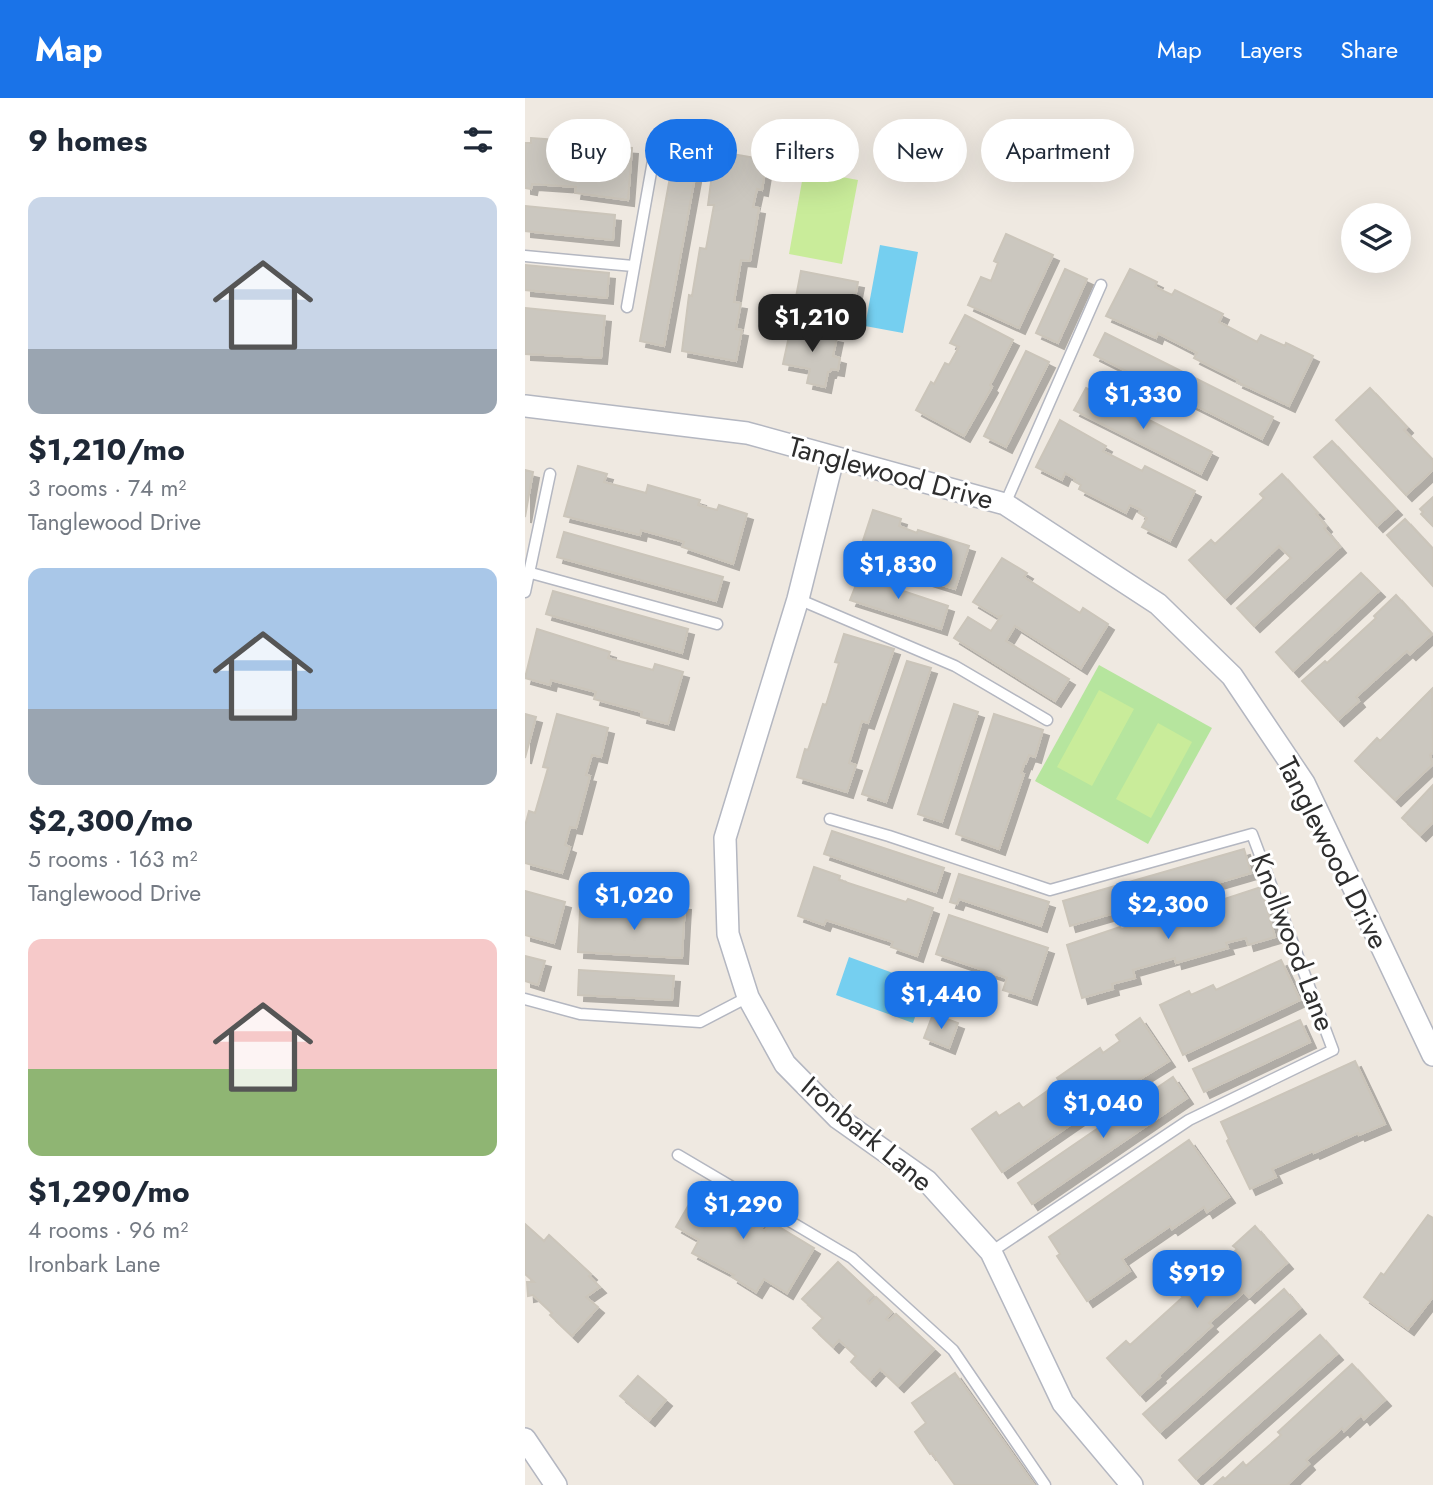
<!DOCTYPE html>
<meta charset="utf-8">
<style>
:root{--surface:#fff;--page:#f6f6f7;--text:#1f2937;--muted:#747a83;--accent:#1a73e8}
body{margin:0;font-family:Jost,sans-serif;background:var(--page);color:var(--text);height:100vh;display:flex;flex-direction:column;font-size:26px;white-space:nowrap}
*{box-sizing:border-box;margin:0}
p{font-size:23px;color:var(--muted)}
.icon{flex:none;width:38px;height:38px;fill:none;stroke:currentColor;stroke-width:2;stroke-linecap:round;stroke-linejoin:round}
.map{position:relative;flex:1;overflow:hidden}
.sheet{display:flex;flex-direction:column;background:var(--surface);width:525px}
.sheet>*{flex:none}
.guide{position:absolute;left:21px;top:21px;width:665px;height:63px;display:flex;gap:14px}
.controls{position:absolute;left:816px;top:105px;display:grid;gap:14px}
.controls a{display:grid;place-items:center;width:70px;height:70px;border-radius:50%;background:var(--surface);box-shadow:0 7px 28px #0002;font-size:35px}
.price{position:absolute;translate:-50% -60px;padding:0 16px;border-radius:14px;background:var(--accent);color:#fff;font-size:23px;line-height:46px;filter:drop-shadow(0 2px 4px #0008)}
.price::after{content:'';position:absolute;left:50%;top:42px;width:21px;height:16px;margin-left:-10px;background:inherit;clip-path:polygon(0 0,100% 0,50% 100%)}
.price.active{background:#222;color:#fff}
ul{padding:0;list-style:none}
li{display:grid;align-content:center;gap:14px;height:371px;padding:0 28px}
li span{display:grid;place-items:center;height:217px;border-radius:14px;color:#555}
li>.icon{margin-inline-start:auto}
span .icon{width:126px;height:126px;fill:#fffc;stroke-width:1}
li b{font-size:30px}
h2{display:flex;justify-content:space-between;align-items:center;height:84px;padding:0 28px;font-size:30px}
.pill{padding:0 24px;border-radius:32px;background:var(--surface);box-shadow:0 7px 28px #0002;font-size:24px;line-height:63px}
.pill.active{background:var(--accent);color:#fff}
header{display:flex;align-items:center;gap:42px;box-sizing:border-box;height:98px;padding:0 35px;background:var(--accent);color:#fff}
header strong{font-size:33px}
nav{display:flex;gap:38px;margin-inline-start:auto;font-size:24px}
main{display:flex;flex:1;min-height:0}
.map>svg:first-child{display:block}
</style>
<header>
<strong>Map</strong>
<nav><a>Map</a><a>Layers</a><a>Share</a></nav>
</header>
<main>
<section class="sheet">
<h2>9 homes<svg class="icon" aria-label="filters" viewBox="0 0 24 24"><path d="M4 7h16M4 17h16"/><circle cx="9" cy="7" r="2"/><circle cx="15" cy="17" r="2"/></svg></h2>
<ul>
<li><span style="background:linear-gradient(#c9d6e8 70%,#9aa5b1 0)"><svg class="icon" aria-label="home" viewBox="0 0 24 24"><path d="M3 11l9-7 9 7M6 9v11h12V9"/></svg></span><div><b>$1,210/mo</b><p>3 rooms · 74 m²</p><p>Tanglewood Drive</p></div></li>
<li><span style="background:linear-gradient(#a9c7e8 65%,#9aa5b1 0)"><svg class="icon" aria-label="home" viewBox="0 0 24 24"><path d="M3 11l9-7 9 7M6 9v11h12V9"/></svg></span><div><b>$2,300/mo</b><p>5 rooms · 163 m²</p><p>Tanglewood Drive</p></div></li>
<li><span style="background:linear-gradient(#f6c9c9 60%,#8fb573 0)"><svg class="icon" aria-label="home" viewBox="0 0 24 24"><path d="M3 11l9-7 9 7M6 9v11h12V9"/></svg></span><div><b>$1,290/mo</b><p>4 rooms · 96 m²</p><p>Ironbark Lane</p></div></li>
</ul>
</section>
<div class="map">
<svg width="908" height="1387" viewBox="0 0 908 1387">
<defs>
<filter id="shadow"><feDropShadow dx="6" dy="6" stdDeviation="0" flood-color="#0004"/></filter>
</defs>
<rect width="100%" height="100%" fill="#efe9e1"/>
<path fill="#b6e59e" d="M574 567 687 630 623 746 510 683Z"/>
<path fill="#c9ec9a" d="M279 72 333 82 317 166 264 156Z
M574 592 609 611 567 688 532 669Z
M633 625 667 644 626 720 591 701Z"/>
<path fill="#75cff0" d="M355 147 393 154 378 235 340 228Z
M324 859 401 887 388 925 311 897Z"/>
<path fill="#cbc7bf" stroke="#cbc5ba" stroke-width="2" filter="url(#shadow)" d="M6 40 59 44V54L78 56 79 48 107 50 103 102 50 95 51 89 7 86 6 91 0 90V45H6Z
M150 52 174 57 139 248 115 243Z
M190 53 242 62 237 92 232 91 228 109 234 110 225 163 216 162 209 204 216 205 211 231 217 232 211 263 157 253 164 197 167 198 175 150 181 151 189 107H183Z
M0 108 90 117 88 142 0 133Z
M481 136 528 157 494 230 443 207 456 179 466 183 473 165 469 163Z
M0 167 84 175 82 200 0 192Z
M540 171 562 181 533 245 511 235Z
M605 171 632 184 630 189 647 197 650 192 698 216 694 224 732 244 736 237 760 248 761 245 788 258 764 308 712 284 713 282 669 260 672 255 633 235 631 240 581 218Z
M276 173 333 184 324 231 267 220Z
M0 210 80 218 76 260 0 256Z
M440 217 488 242 465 287 467 289 439 338 391 312 406 284 409 286 420 265 424 267 434 249 425 245Z
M266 229 312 239 308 258 315 260 313 272 306 271 305 274H303L300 289 282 285 285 271 258 266Z
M580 235 748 319 737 341 569 257Z
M501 253 524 264 481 349 459 338Z
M561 290 687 354 676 376 549 312Z
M845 290 882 329 879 332 908 362V372L881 397 811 322Z
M535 322 581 348 578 353 617 373 620 368 670 393 645 443 617 429 622 420 614 415 616 412 605 407 601 415 554 391 556 387 549 383 550 381 540 375 537 382 511 369Z
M807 343 871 411 852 428 789 359Z
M53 368 82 376 79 384 121 395 123 387 175 402 173 407 192 412 194 407 222 416 208 466 157 449 159 444 116 432 115 437 39 418Z
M0 372 8 374 0 419Z
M757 376 793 415 791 416 801 428 799 430 815 449 729 528 712 510 766 460 754 448 700 500 664 462 686 442 690 446 739 400 735 396Z
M908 399V426L907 427 896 416 898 414 895 411Z
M348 412 376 421 374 428 392 435 393 432 444 448 430 491 379 475 378 478 332 461Z
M880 421 908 451V488L862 437Z
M39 434 198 479 191 503 32 459Z
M477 460 502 475 499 479 555 515 558 510 583 526 556 570 490 528 481 543 544 581 530 603 429 540 443 519 466 533 476 518 473 519 448 504Z
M338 469 348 472 345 482 423 508 416 531 325 502Z
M836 475 854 493 768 573 751 554Z
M28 493 163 531 157 555 21 516Z
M871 497 907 536 885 556 882 553 831 599 834 603 813 622 777 583 800 563 802 565 851 520 849 518Z
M12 531 85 554 83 560 128 572 130 566 158 574 143 626 116 619 117 614 69 601 71 594 26 582 25 587 0 580Z
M319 536 369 551 343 625 337 623 324 665 331 667 322 694 272 679 280 651 283 652 298 606 301 607 314 565 310 564Z
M382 563 406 570 361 704 337 696Z
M907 591 908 654 905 657 908 666 870 702 830 663 852 640 855 643Z
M429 606 453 614 417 724 393 716Z
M0 616 11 619 0 660Z
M32 616 83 630 76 659 67 657 61 677 65 678 51 730 45 729 40 747 45 749 37 775 0 765V728L4 713 10 715 23 670 18 669Z
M469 616 518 632 510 659 504 657 501 665 500 664 496 675 499 676 474 751 431 736Z
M908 687V724L895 737 877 720Z
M307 733 419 770 411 794 299 756Z
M719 751 726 775 545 828 538 803Z
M289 769 315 778 314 782 381 804 383 801 408 810 392 858 366 849 368 844 301 822 299 827 273 818Z
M434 776 524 804 516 828 434 801 432 806 425 804Z
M736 789 750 839 723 847 721 840 701 845 703 850 651 865 650 860 608 872 610 880 587 886 588 891 557 900 542 847 595 829 596 831 642 818 643 822 686 810 684 806Z
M0 793 40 804 29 845 0 837Z
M131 804 160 806 157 860 53 854 55 812 130 816Z
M424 817 523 850 506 901 478 892 482 880 411 856Z
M0 858 20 863 13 887 0 883Z
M756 862 775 902 658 957 635 907 664 893 666 897 688 887 691 892Z
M54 872 149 878 147 902 53 897Z
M408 916 433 925 424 950 399 940Z
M615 920 644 963 599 991 596 986 558 1012 561 1016 477 1074 447 1031 471 1014 474 1018 494 1005 498 1010 535 984 532 980 575 950 578 955 595 943 591 937Z
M775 922 785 944 679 994 668 971Z
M830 963 860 1026 834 1037 833 1035 789 1055 788 1053 747 1071 751 1079 725 1091 702 1043 704 1041 696 1024Z
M648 979 662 1000 507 1106 493 1085Z
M664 1042 704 1099 682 1114 679 1109 647 1131 645 1128 597 1161 605 1173 562 1203 532 1158 535 1156 524 1139Z
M177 1084 220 1109 215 1118 219 1120 224 1112 242 1123 236 1131 240 1133 246 1124 289 1150 262 1195 239 1181 231 1194 207 1179 209 1177 167 1155 174 1142 151 1129Z
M903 1117 908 1120V1199L883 1231 839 1199 856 1175 859 1177Z
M0 1126 19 1143 24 1137 66 1176 64 1178 75 1189 61 1199 73 1209 47 1238 25 1217 27 1215 8 1197 3 1198 2 1184H9L0 1176Z
M730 1128 762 1165 724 1199 719 1194 684 1225 687 1228 634 1277 635 1279 615 1297 582 1260 601 1243 605 1247 658 1199 655 1197 694 1162 697 1165 712 1151 708 1148Z
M313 1164 348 1197 342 1203 344 1206 351 1199 367 1214 361 1221 364 1223 371 1216 409 1251 373 1288 355 1271 345 1282 326 1264 331 1258 314 1242 308 1249 288 1230 298 1220 277 1201Z
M759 1191 775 1210 635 1334 618 1316Z
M795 1237 812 1256 671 1381 654 1362Z
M827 1266 860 1302 839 1321 836 1317 819 1333 817 1330 781 1362 784 1366 762 1387H689L698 1379 700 1381 718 1364 721 1368 756 1337 753 1334Z
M430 1275 509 1387H430L407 1355 405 1356 390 1334 401 1325 387 1305Z
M113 1278 141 1302 124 1322 95 1298Z"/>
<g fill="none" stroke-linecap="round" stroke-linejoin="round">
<defs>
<path id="service" d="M0 158 108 168
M102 209 131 46
M480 406 576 187
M6 475 192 526
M0 494 25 376
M273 501 430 568 522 622
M305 721 364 738 525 792 727 736 808 952 664 1022 466 1154
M0 901 55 916 175 924 223 899
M153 1057 327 1160 428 1252 520 1387"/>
<path id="minor" d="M0 308 222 335 480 406 633 506 707 578 779 685 908 957
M308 361 273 501 200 740 203 836 223 899 260 966 313 1020 402 1083 466 1154 538 1305 607 1387
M0 1341 31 1387"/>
</defs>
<use href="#service" stroke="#b4b7c1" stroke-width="13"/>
<use href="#minor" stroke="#b4b7c1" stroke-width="24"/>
<use href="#service" stroke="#fff" stroke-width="10"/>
<use href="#minor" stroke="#fff" stroke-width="21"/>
</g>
<g text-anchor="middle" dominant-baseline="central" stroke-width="6" stroke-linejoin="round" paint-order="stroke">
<g font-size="28" fill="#2e2e2e" stroke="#fff">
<text transform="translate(366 375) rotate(15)">Tanglewood Drive</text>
<text transform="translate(808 755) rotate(63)">Tanglewood Drive</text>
<text transform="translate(768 844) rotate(69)">Knollwood Lane</text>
<text transform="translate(342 1036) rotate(40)">Ironbark Lane</text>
</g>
</g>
</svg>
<div class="controls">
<a><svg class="icon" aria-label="layers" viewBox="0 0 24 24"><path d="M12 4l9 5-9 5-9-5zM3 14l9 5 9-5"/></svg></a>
</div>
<b class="price active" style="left:287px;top:256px">$1,210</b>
<b class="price" style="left:618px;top:333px">$1,330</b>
<b class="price" style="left:373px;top:503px">$1,830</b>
<b class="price" style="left:109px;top:834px">$1,020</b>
<b class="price" style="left:643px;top:843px">$2,300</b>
<b class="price" style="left:416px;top:933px">$1,440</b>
<b class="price" style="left:578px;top:1042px">$1,040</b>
<b class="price" style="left:218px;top:1143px">$1,290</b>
<b class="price" style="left:672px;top:1212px">$919</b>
<div class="guide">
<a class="pill">Buy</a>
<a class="pill active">Rent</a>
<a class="pill">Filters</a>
<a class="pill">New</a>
<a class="pill">Apartment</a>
</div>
</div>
</main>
